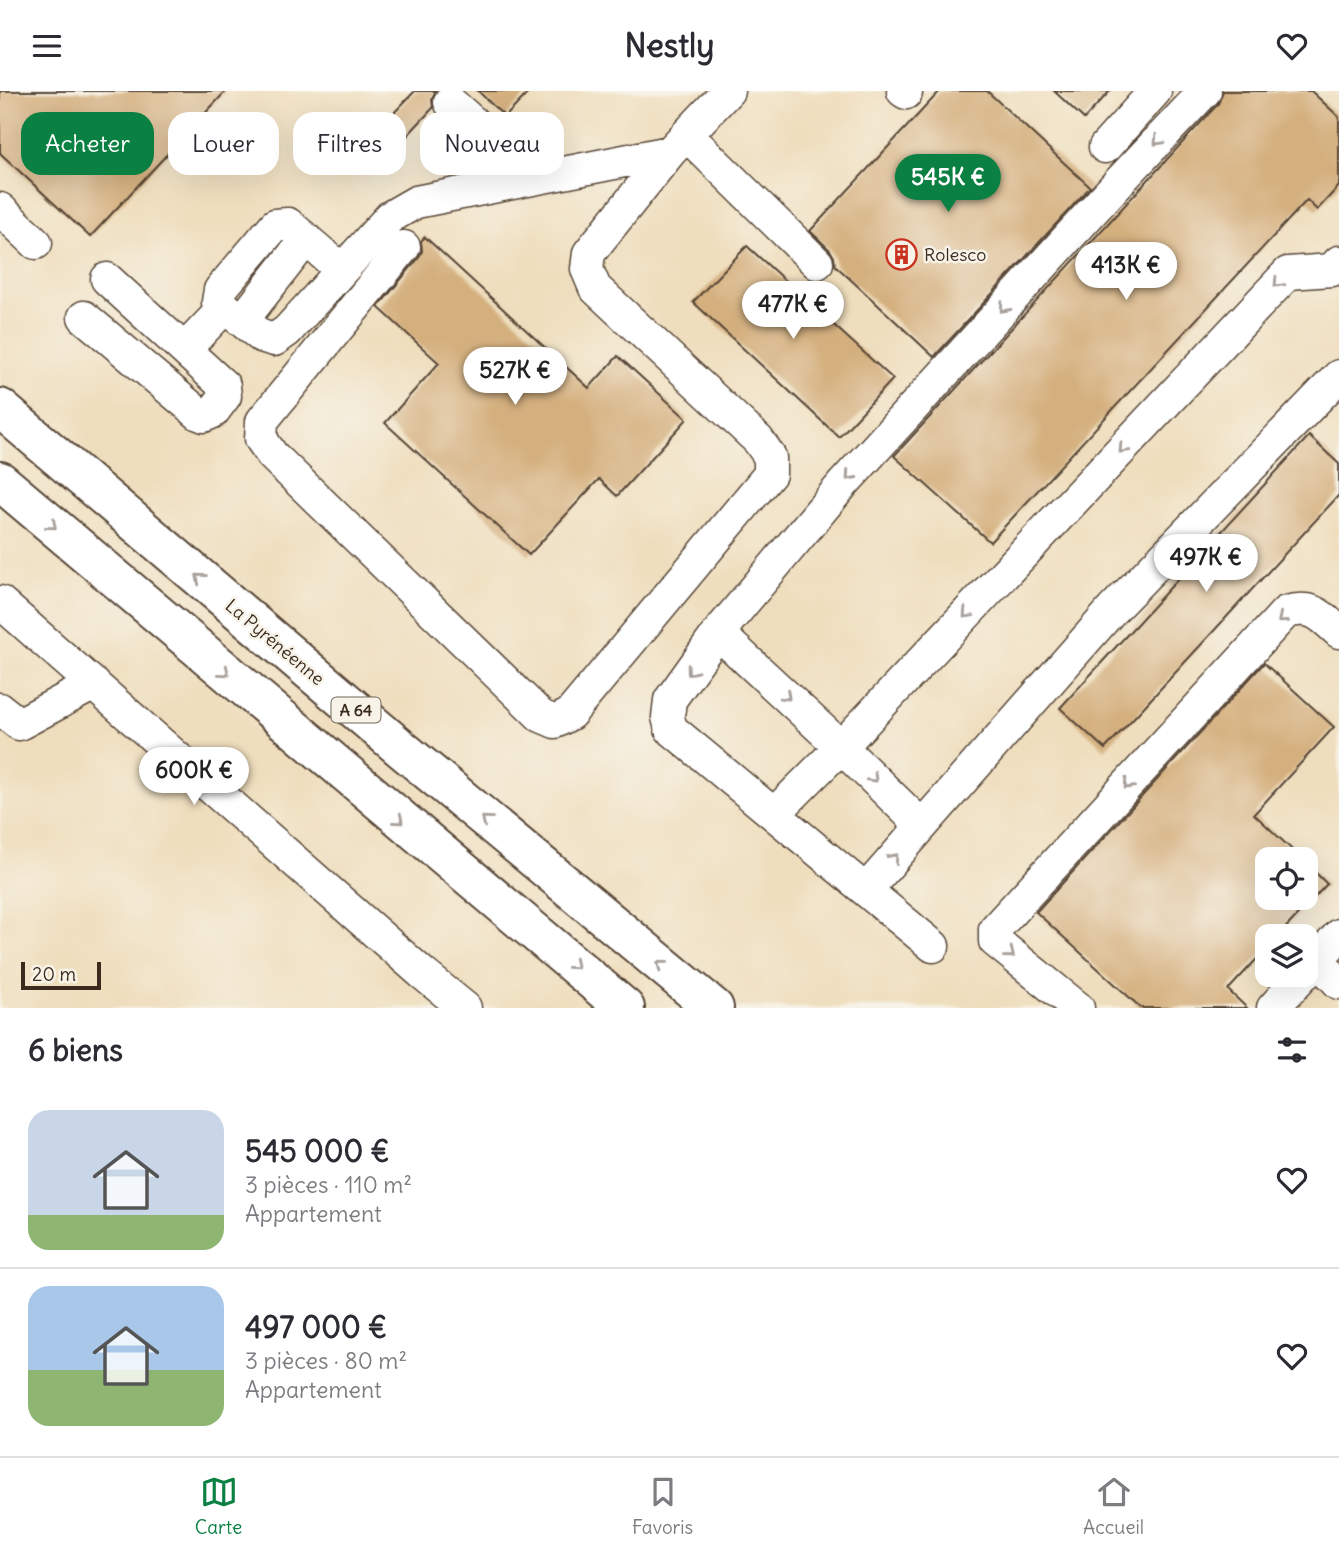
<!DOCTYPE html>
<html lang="fr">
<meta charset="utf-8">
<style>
:root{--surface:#fff;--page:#f7f7f7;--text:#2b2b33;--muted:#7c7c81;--line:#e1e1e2;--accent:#0b8043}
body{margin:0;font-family:Delius,sans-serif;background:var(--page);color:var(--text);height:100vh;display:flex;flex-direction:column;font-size:26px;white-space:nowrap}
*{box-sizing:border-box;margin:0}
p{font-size:23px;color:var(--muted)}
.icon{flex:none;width:38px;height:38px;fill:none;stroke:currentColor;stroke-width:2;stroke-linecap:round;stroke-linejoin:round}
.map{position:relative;height:917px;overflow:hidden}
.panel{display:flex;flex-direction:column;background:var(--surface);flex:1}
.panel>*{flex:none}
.guide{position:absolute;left:21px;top:21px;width:700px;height:63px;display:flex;gap:14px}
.buttons{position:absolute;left:1255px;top:756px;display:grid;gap:14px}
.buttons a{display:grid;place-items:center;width:63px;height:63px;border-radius:14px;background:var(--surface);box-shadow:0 7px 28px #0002;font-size:35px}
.scale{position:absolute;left:21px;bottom:18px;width:80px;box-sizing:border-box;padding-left:7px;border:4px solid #3b2a1e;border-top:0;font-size:19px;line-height:24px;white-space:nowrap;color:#3b2a1e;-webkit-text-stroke:5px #f7f3e8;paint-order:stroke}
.price{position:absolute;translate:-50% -60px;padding:0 16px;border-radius:24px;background:#fff;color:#222;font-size:23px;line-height:46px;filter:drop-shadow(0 2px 4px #0008)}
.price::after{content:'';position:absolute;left:50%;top:42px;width:21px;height:16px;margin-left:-10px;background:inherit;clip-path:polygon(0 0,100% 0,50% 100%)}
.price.on{background:var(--accent);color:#fff}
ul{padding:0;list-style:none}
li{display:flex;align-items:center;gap:21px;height:175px;padding:0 28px}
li+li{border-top:2px solid var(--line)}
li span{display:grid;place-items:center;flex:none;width:196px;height:140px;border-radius:21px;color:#555}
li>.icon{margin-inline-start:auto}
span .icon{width:84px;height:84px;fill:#fffc;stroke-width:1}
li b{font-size:30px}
h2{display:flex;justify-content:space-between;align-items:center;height:84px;padding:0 28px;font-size:30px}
.pill{padding:0 24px;border-radius:21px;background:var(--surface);box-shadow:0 7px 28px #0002;font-size:24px;line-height:63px}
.pill.on{background:var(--accent);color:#fff}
header{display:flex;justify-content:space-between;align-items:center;height:91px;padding:0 28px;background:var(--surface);font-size:32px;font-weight:700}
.tab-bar{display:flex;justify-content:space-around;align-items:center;height:98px;border-top:2px solid var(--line);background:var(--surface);font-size:19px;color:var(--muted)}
.tab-bar a{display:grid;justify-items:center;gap:4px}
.tab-bar .on{color:var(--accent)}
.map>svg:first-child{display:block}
</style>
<header><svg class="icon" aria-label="menu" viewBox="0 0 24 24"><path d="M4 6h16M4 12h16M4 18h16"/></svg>Nestly<svg class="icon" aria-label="heart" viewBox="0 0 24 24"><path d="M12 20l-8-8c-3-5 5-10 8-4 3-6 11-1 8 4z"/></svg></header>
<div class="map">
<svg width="1339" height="917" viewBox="0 0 1339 917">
<rect width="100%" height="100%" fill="#f7f3e8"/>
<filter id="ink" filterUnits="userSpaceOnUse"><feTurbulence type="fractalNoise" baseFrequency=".0143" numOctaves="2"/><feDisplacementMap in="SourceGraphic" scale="14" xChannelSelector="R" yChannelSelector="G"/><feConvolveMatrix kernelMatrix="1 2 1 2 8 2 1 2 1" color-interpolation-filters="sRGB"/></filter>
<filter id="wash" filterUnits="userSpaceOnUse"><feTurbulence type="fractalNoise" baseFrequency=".00686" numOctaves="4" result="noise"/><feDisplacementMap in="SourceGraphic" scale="28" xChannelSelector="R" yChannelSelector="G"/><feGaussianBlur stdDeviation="1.57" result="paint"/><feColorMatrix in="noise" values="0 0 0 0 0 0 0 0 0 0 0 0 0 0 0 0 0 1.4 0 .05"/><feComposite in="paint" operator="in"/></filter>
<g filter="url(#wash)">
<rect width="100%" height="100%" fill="#efdebd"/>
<g id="blocks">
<path fill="#d5b07f" d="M0 0H226L90 146 0 62Z
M415 0H436L432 8 433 17 406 46 387 29Z
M478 0H530L505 26Z
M940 0H987L1090 96 934 266 835 174 834 166 830 159 810 140Z
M1054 0H1110L1084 28Z
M1223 0H1311L1339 26V95L1317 119 1307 109 990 451 894 365 1218 13Z
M425 146 589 297 618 265 687 328 617 405 599 388 529 464 385 332 439 272 378 216 418 168 422 160 421 150Z
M747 155 893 288 839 346 693 211Z
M1309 345 1339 373V404L1105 658 1060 617Z
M1264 572 1334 636 1254 723 1302 768H1267V807H1306V772L1327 793 1278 845H1267V857L1228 899 1247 917H1141L1036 821Z"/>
</g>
</g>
<g filter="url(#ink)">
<use href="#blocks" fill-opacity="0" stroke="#564536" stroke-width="2"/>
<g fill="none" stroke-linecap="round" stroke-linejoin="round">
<defs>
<path id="minor" d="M903 0 906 2
M450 11 536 87
M687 44 817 172
M1105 56 1155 0
M0 118 36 152
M404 156 262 330 261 348 272 364 541 625 555 631 570 623 770 383V366L758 349 595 197 587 178 589 162 670 61 728 0
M1339 171 1332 179 1288 182 841 656 922 735 1112 519 1339 285
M342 179 288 133 275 134 220 199 218 211 261 245 274 249 287 240 390 126 416 111 670 61
M84 226 199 323 204 325 213 321 225 305 224 295 107 188
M242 230 306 148
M185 258 225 216
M0 511 422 882 465 917
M718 542 841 656 774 723
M0 618 19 633 94 593
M866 799 922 735
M933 855 671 638 668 626 670 609 718 542 843 393 1118 92 1205 0
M1317 869 1339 892
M1306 882 1339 844
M1078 917 995 850V838L1286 521C1313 514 1320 524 1339 541
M1273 917 1303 884"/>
<path id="highway" d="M0 317 404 660 714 917
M0 390 625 917"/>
</defs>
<use href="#minor" stroke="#564536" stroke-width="35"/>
<use href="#highway" stroke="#564536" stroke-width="42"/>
<use href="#minor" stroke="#fff" stroke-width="32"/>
<use href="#highway" stroke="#fff" stroke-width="38"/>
</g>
<defs><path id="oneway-chevron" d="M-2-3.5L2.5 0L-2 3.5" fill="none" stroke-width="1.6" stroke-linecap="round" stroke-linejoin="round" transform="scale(1.75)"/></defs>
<g stroke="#a79f9a">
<use href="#oneway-chevron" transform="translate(1158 50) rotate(133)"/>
<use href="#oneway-chevron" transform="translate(1278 192) rotate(133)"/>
<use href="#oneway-chevron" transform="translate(1004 217) rotate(132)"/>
<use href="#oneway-chevron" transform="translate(1123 358) rotate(133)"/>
<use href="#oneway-chevron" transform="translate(850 385) rotate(132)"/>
<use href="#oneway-chevron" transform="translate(52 434) rotate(40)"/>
<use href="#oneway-chevron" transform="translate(200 487) rotate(-140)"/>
<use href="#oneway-chevron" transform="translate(967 523) rotate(133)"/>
<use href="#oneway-chevron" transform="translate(1282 528) rotate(139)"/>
<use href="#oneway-chevron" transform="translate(691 580) rotate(126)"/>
<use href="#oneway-chevron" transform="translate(225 581) rotate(40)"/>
<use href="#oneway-chevron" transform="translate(786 605) rotate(43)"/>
<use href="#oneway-chevron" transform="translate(873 687) rotate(44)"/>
<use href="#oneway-chevron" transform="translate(1128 694) rotate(133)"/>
<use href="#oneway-chevron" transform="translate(399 729) rotate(40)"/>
<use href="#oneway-chevron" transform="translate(486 729) rotate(-140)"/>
<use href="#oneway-chevron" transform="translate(894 767) rotate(-49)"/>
<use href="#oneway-chevron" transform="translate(1010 863) rotate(39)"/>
<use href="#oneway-chevron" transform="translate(574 874) rotate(40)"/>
<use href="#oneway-chevron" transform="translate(661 874) rotate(-141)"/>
</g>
</g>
<defs>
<symbol id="building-ring" viewBox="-11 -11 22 22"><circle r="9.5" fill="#f7f3e8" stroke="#c8321e" stroke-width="1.5"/><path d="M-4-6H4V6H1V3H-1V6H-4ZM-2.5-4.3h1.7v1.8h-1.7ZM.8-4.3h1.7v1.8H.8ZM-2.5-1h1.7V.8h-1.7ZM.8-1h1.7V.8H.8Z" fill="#c8321e"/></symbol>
</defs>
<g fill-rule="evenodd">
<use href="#building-ring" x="884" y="146" width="35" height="35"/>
</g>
<g text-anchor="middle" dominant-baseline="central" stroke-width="5" stroke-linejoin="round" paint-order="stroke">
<rect fill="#f7f3e8" stroke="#73665b" stroke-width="2" x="331.5" y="606.5" width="49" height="25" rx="5"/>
<g font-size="16" font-weight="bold" fill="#3b2a1e">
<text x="356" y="619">A 64</text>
</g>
<g font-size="18" fill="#3b2a1e" stroke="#f7f3e8" text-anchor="start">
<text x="924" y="163">Rolesco</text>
</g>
<g font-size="18" fill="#3b2a1e" stroke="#f7f3e8">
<text transform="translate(275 551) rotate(40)">La Pyrénéenne</text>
</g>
</g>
</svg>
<div class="buttons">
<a><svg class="icon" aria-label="locate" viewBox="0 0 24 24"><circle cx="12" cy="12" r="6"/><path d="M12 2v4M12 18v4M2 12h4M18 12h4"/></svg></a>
<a><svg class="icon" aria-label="layers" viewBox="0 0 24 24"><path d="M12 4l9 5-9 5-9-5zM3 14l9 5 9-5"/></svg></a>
</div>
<div class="scale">20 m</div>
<b class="price on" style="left:948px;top:123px">545K €</b>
<b class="price" style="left:1126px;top:211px">413K €</b>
<b class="price" style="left:793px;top:250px">477K €</b>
<b class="price" style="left:515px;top:316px">527K €</b>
<b class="price" style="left:1206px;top:503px">497K €</b>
<b class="price" style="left:194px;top:716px">600K €</b>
<div class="guide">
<a class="pill on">Acheter</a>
<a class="pill">Louer</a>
<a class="pill">Filtres</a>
<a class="pill">Nouveau</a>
</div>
</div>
<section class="panel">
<h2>6 biens<svg class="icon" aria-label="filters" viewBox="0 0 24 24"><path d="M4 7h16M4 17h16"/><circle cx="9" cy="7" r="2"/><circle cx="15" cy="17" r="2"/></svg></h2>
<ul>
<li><span style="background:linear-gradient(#c9d6e8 75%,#8fb573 0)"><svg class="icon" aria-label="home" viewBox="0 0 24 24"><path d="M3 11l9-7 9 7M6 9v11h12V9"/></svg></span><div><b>545 000 €</b><p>3 pièces · 110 m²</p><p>Appartement</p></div><svg class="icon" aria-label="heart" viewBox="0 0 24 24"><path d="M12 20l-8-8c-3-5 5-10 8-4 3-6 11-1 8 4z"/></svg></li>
<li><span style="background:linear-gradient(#a9c7e8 60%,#8fb573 0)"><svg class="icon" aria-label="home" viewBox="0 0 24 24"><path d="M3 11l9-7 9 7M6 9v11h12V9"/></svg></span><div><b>497 000 €</b><p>3 pièces · 80 m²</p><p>Appartement</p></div><svg class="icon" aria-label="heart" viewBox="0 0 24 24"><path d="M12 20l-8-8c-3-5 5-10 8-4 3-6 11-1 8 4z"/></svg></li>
</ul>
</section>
<nav class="tab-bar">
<a class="on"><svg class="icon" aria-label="map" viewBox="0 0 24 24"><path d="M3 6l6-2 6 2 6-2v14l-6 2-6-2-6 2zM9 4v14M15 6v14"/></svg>Carte</a>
<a><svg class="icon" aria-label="saved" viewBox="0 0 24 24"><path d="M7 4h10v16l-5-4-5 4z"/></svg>Favoris</a>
<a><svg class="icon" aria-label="home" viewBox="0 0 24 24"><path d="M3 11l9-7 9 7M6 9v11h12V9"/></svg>Accueil</a>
</nav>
